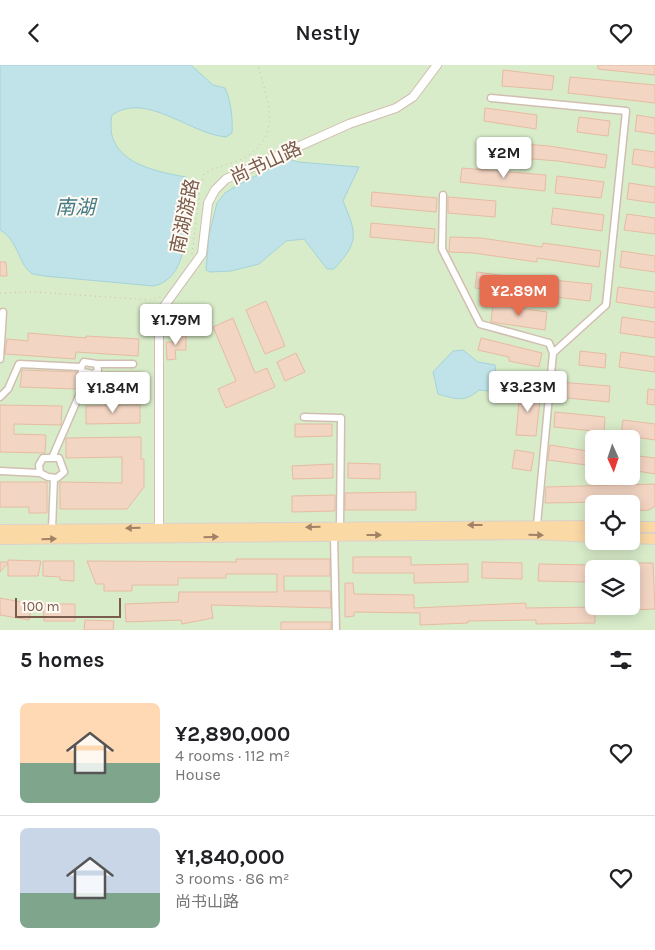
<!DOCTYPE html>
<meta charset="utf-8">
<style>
:root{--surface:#fff;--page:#f6f6f6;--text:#202124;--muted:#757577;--line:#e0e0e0;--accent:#e76f51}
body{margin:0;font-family:Karla,"Noto Sans SC",sans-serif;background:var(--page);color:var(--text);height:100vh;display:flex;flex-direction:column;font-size:19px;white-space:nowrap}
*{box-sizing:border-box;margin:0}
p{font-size:16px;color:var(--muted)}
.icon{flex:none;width:28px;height:28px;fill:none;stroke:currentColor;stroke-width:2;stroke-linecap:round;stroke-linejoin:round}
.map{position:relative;height:565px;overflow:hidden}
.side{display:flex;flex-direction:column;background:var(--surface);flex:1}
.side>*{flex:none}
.needle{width:32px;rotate:177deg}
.fabs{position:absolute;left:585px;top:365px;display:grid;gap:10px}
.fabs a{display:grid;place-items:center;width:55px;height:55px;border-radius:8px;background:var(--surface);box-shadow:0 2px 12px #0003;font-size:25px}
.scale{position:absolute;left:15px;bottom:12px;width:106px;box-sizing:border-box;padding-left:5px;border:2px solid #7a5c4d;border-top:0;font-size:14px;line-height:18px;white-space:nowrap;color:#7a5c4d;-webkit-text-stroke:4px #fffaf3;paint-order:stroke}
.price{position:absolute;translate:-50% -42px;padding:0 11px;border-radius:5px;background:#fff;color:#222;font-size:16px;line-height:32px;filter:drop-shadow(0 1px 2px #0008)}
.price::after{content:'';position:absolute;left:50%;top:30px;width:15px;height:11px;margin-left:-8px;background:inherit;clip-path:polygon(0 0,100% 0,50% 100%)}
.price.selected{background:var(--accent);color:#fff}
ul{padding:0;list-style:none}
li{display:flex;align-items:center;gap:15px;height:125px;padding:0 20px}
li+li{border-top:1px solid var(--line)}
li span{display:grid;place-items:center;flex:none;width:140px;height:100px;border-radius:8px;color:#555}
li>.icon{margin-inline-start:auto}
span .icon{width:60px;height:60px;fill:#fffc;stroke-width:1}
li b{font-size:21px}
h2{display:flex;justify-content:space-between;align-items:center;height:60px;padding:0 20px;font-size:21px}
header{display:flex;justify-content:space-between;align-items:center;height:65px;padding:0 20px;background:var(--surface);font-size:22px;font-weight:600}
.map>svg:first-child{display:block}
</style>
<header><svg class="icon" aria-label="back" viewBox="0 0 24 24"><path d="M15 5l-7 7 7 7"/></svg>Nestly<svg class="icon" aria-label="heart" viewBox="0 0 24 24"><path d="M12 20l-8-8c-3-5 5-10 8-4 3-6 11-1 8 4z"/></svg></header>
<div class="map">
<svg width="655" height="565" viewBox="0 0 655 565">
<rect width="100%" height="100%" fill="#fdf6ec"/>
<path fill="#d8ecc9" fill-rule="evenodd" d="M0 0H655V565H0ZM594 374H631V411H594ZM594 439H631V476H594ZM594 504H631V541H594Z"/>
<path fill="#bfe3e8" stroke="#a5d3da" d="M0 0H191L213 20 225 23C231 36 233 54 232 68L226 72C190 69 146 26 112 50 103 96 152 106 186 112 186 144 194 212 154 221L44 211C41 210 36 210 33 209 18 201 19 175 0 165Z
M289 94 298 97 359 102 343 136C357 169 359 177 334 204H327L304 174 286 176 259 199 231 206 210 207 206 205 209 170 217 138 225 128 236 121Z
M463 285 478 297 495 300 497 317 488 326 479 325C464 338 456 334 438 329L433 307 453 286Z"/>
<path fill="#f3d5c3" stroke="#e6bba3" d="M598 0H655V10L598 4Z
M503 5 554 11 552 25 502 21Z
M570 12 655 20V38L568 28Z
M485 43 537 50 536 64 484 56Z
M637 50 655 53V69L635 66Z
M579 52 610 56 608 71 577 67Z
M483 76 549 81 607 90 605 103 558 96 482 90Z
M634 84 655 87V103L632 99Z
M462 103 546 110 545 126 460 117Z
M557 111 604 117 601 133 555 128Z
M629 118 655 122V138L627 134Z
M372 127 437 133 436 147 371 141Z
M448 132 496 136 495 152 448 148Z
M553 143 604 150 602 166 551 159Z
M627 149 655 153V169L624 165Z
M371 158 435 164 434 178 370 172Z
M450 172 481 173 542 182 543 178 601 186 599 202 537 193V197L473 188 449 187Z
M622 186 655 191V207L620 202Z
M0 197H6L7 211H0Z
M477 207 543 216V214L592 219 590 236 475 223Z
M618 222 655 227V243L616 237Z
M266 236 285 281 265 289 246 245Z
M493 239 547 247 545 265 491 257Z
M622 252 655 257V273L620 268Z
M233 253 255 308 267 303 275 322 226 343 218 324 236 316 213 262Z
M28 268 86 273V271L139 274 138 291 76 287 75 294 5 289 7 274 28 276Z
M186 270V285H175L176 294 167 295 166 277H173V271Z
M481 273 542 288 539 302 509 296V292L478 285Z
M580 286 606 289 605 303 579 300Z
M621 287 655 292V307L619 302Z
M296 288 305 307 285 316 277 297Z
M22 305 77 307V324L20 322Z
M105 307H141V325H105Z
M558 317 610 321 609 337 557 332Z
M648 324 655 325V340L647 339Z
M520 325 541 326 536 371 516 370Z
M0 340 62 341 61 360 14 359V369L46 370 45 388 0 387Z
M140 340V358L86 359V341Z
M555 347 605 352 604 367 554 362Z
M623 355 655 359V375L621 370Z
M295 359H332V371L295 372Z
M141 372V394H144V422L127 444H60V417L122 418V392L66 393V373Z
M550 380 594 387V401L548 395Z
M515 385 534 388 531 406 512 403Z
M631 390 655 393V409L631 405Z
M348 398 380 399V414L348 413Z
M333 399V413L293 414 292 401Z
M0 417H47V448H29V442H0Z
M655 419V441L649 445 631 446V439H605V437L545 438 546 422Z
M416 427V445H345V428Z
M335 430V446L292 447V431Z
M353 492H411V500L468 499V517L414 518V508H353Z
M236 494H330V511H284V526H330L331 543 211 540 213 553 182 559 181 555 126 557 125 539 178 537 179 527H277V509H226V513H178V520H132V526H104V519H96L87 496 236 497Z
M8 495 41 496 38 511H8V498L0 507V497H8Z
M43 496H74V516L60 515V512L43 511Z
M482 497 522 498V514L482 513Z
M602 498H653L655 544 631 545V504H602Z
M539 499 587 500 586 517 538 516Z
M345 518H353L354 529 414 530V543L526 538V543L595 542V558L536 559V555L468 556V558L420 560V548L354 547V551L345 552Z
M0 533 32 539 29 555 0 550Z
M43 539H75V556H44Z
M85 555 114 556 113 565H84Z
M281 557H331V565H281Z"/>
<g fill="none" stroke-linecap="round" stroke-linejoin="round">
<defs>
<path id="minor" d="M491 33 626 46 606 240 553 288 537 460
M443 130 442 184 480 259 549 278 553 288
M0 294 3 247
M97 299 84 297 81 302 82 307 94 309 98 306 97 299H133
M0 332 8 324 19 299 81 302
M304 352 341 353 340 461
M52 393 88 310
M0 406 40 408 48 412 57 413 64 407 59 393H43L39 400 40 408
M52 464 54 413
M334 471 336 565"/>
<path id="tertiary" d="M159 463V258L165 240 202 189 208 138 215 125 226 114 349 59 396 43 413 32 437 0"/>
<path id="primary" d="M631 462H655
M0 465 594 461
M631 473 655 474
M0 474 530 469 594 472"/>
</defs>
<use href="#minor" stroke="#d1beb0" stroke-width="9"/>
<use href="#tertiary" stroke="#d1beb0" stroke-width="10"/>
<use href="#primary" stroke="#dad1cd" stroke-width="12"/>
<path stroke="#d9b8a5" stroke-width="1" stroke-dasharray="1 4" stroke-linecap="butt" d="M192 189 200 125 204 109C216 101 231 100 244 93 284 71 267 36 258 0
M0 228 36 227 151 235 161 232"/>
<use href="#minor" stroke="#fff" stroke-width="6"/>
<use href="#tertiary" stroke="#fff" stroke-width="8"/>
<use href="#primary" stroke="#fbd9a5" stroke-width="10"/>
</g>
<defs><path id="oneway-solid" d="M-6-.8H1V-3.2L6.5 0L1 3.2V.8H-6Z" transform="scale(1.25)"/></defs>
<g fill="#a18267">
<use href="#oneway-solid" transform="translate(475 460) rotate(180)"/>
<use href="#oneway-solid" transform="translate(313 462) rotate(179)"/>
<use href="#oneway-solid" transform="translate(133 463) rotate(179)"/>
<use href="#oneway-solid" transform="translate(374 470)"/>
<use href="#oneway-solid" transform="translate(536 470) rotate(2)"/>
<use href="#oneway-solid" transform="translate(211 472) rotate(-1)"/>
<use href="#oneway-solid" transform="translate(49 474) rotate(-1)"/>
</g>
<g text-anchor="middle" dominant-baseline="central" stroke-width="4" stroke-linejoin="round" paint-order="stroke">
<g font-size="19" fill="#7a5c4d" stroke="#fffaf3">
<text transform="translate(266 98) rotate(-25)">尚书山路</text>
<text transform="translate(185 151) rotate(-78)">南湖游路</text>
</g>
<g font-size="20" font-style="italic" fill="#437c86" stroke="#fffaf3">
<text x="75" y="142">南湖</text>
</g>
</g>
</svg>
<div class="fabs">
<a><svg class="needle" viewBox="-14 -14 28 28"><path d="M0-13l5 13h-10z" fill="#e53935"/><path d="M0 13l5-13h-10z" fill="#757577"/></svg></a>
<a><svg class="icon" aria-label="locate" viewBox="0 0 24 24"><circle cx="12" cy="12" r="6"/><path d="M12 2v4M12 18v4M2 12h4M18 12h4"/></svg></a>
<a><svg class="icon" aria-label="layers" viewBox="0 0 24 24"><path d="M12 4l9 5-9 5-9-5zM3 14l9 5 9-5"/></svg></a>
</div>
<div class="scale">100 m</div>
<b class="price" style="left:504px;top:114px">¥2M</b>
<b class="price selected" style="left:519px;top:252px">¥2.89M</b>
<b class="price" style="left:176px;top:281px">¥1.79M</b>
<b class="price" style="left:528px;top:348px">¥3.23M</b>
<b class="price" style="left:113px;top:349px">¥1.84M</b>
</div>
<section class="side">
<h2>5 homes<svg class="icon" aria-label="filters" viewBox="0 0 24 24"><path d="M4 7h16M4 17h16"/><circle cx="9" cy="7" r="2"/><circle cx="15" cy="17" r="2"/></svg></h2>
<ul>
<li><span style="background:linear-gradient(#ffd9b3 60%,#7fa58c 0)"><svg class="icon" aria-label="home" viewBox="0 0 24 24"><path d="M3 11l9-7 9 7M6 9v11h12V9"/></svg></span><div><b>¥2,890,000</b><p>4 rooms · 112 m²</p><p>House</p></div><svg class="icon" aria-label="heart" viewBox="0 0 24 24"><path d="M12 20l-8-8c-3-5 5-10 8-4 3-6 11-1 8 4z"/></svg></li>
<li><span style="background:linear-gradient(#c9d6e8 65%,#7fa58c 0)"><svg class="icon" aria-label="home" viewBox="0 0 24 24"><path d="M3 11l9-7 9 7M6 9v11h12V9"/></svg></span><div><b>¥1,840,000</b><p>3 rooms · 86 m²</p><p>尚书山路</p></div><svg class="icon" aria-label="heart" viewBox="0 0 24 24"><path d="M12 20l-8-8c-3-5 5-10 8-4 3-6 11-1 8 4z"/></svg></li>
</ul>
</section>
